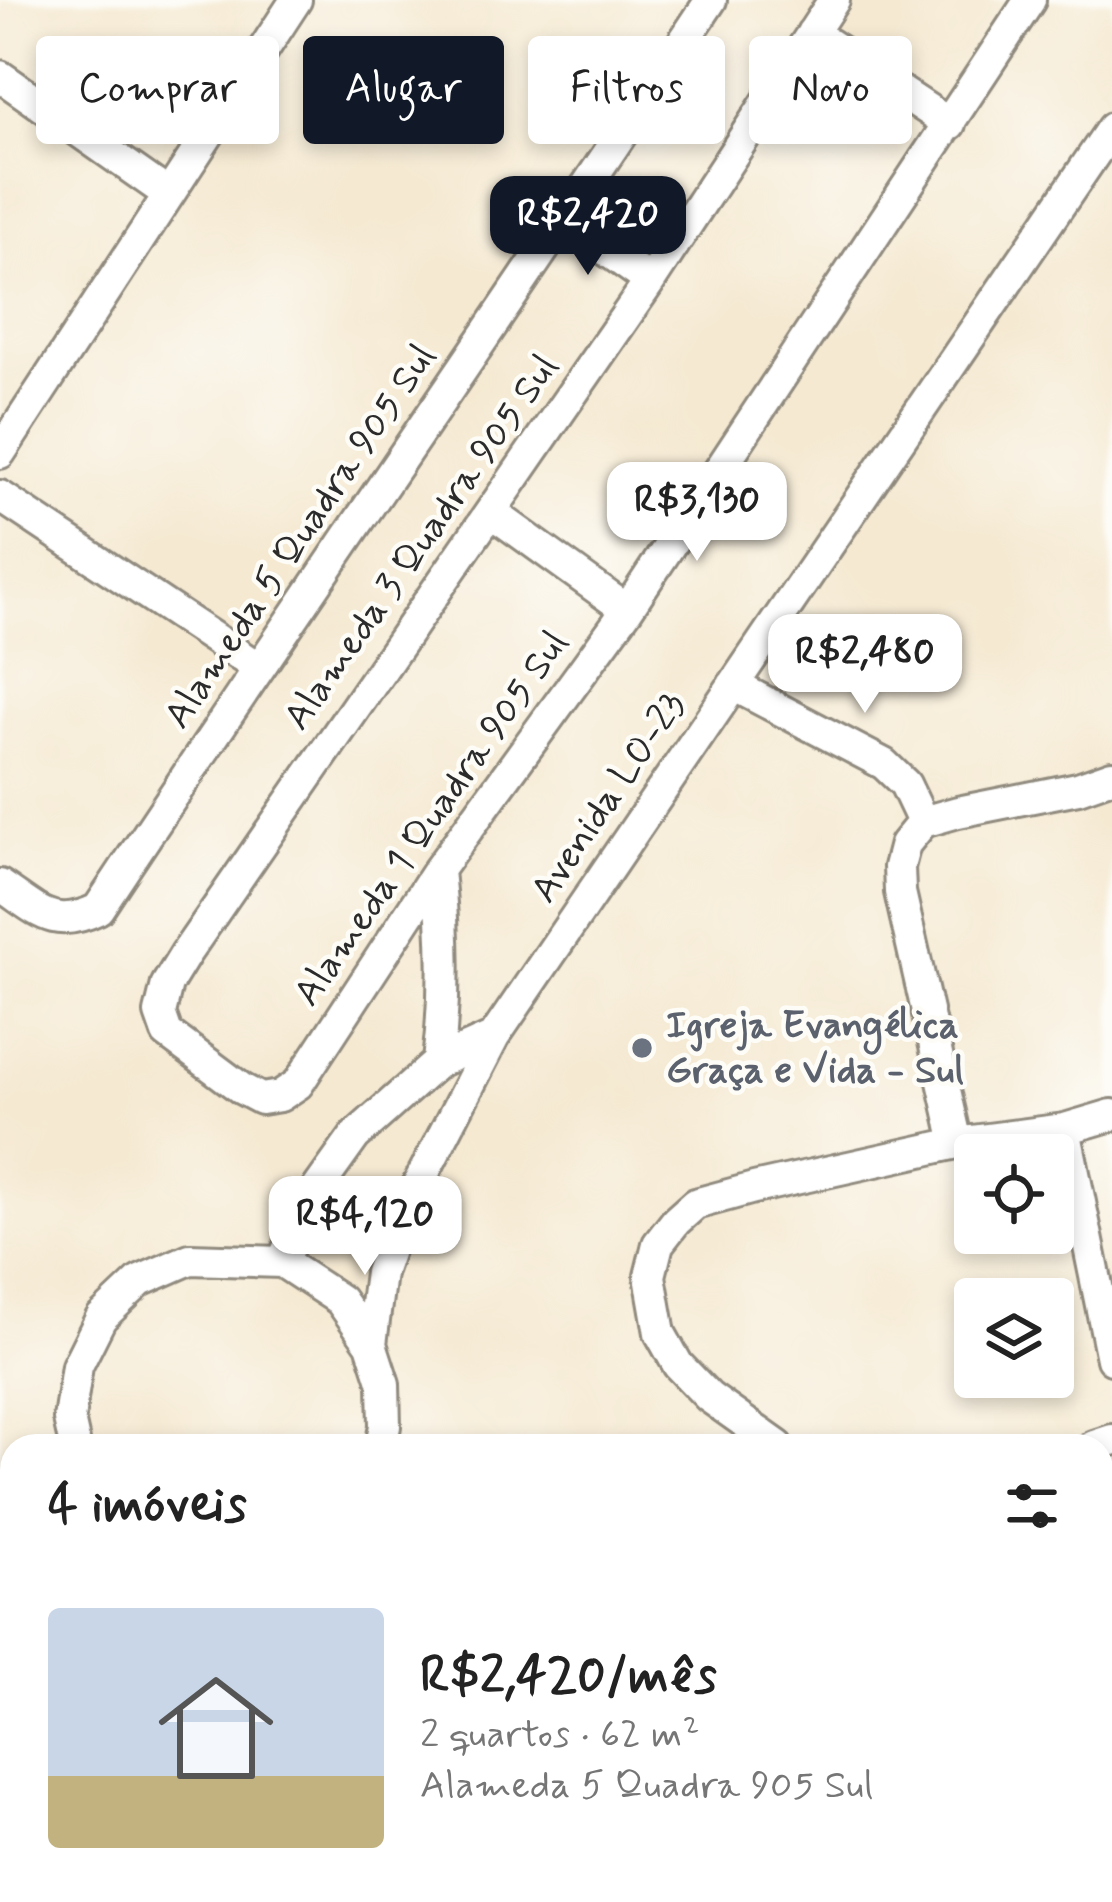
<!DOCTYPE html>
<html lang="pt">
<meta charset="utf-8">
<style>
:root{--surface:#fff;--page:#f6f6f6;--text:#222;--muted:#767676;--accent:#111827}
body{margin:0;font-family:Mynerve,sans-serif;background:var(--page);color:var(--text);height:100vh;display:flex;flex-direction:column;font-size:45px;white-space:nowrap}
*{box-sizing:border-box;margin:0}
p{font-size:39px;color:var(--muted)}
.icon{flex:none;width:66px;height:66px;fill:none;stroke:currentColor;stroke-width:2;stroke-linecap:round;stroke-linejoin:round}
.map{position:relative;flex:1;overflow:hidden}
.panel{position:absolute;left:0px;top:1434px;width:1113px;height:468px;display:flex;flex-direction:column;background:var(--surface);border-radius:36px 36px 0 0;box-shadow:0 6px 18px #0003}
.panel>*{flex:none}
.guide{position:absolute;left:36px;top:36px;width:1041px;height:108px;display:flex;gap:24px}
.controls{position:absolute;left:954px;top:1134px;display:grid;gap:24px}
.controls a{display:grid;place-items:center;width:120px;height:120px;border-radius:12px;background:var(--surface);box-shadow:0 6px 18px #0003;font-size:60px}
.price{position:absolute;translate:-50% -102px;padding:0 27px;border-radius:24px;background:#fff;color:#222;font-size:39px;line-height:78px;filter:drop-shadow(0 3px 6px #0008)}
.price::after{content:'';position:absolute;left:50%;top:72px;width:36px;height:27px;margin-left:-18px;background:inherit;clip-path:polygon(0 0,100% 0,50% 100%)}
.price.selected{background:var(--accent);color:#fff}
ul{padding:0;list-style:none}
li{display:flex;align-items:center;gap:36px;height:300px;padding:0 48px}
li span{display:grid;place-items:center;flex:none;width:336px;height:240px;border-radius:12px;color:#555}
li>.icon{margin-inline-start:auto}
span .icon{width:144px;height:144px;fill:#fffc;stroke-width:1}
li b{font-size:51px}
h2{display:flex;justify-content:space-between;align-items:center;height:144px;padding:0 48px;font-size:51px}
.chip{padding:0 42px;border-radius:12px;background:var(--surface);box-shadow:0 6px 18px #0003;font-size:42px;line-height:108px}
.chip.selected{background:var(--accent);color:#fff}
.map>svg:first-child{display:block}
</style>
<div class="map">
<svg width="1112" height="1902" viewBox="0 0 1112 1902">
<rect width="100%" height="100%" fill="#fdfcf7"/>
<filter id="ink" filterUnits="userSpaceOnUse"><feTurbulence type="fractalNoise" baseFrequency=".00833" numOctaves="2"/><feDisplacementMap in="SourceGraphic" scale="24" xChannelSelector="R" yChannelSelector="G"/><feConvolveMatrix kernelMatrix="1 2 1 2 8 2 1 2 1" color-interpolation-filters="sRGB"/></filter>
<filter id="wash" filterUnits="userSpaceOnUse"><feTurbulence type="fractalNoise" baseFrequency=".004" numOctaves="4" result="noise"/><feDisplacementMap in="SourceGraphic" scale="48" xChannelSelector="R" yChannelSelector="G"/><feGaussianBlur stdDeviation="2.7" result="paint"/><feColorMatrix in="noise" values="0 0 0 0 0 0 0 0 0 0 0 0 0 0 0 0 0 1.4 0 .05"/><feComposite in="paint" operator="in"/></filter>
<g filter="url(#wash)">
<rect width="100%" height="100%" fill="#f5e9d2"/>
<path fill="#71b67a" stroke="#4e7052" stroke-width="3" d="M0 1519 12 1552V1634L0 1652Z"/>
</g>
<g filter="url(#ink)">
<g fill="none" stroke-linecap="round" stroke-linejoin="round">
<defs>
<path id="minor" d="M834 0 650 281 186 953 167 984 160 1013 167 1033 242 1089 261 1099 280 1096 298 1084 438 870 627 610 1030 0
M812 33 950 124
M0 76 168 194
M565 221 650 281
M0 453 296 0
M0 496 257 667
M491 512 627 610
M733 685 884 764 905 784 923 822
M0 885C38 910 52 931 98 909 299 604 509 305 711 0
M438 1062C446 993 445 938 438 870
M1065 1129 1112 1359
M957 1143 900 892 899 867 905 844 923 822 958 812 1078 788 1112 776
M282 1262 310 1199 355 1136 438 1062 494 1037
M371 1344 380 1273 396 1227 494 1037 1112 128
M75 1446 69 1419 77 1366 101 1318 140 1281 190 1259 282 1262 340 1300 371 1344 384 1384 385 1426 381 1446
M778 1446 709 1397 678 1365 660 1333 650 1276 658 1244 676 1221 695 1204 754 1188 957 1143 1065 1129 1112 1115
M1094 1446 1112 1440
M1101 1800 1112 1797
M491 1890 509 1902
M878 1890 895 1902
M1038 1890 1055 1902
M356 1902 363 1890"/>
</defs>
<use href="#minor" stroke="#908a7e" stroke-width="36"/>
<path stroke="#908a7e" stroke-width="6" stroke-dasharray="9 9" stroke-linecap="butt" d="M0 1794 12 1774
M17 1902 25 1890
M216 1902 224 1890"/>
<use href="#minor" stroke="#fff" stroke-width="30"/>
</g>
</g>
<circle fill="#6b7280" stroke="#fdfcf7" stroke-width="4.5" cx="642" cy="1048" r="12"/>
<g text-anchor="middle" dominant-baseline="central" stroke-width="9" stroke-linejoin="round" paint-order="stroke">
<g font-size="39" fill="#2b2b2b" stroke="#fdfcf7">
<text transform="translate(301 537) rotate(-56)">Alameda 5 Quadra 905 Sul</text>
<text transform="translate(422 543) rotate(-55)">Alameda 3 Quadra 905 Sul</text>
<text transform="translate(609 798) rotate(-56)">Avenida LO-23</text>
<text transform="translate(432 819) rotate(-55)">Alameda 1 Quadra 905 Sul</text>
</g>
<g font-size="39" font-weight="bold" fill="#5b616d" stroke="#fdfcf7" text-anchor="start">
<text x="666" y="1026">Igreja Evangélica<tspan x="666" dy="45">Graça e Vida - Sul</tspan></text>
</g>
</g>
</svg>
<div class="controls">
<a><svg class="icon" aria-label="locate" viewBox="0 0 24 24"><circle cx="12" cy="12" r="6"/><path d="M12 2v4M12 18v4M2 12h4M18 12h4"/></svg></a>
<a><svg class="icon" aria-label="layers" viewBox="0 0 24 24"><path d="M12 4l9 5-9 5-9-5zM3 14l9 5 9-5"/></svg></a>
</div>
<b class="price selected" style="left:588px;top:278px">R$2,420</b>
<b class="price" style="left:697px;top:564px">R$3,130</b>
<b class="price" style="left:865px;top:716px">R$2,480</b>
<b class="price" style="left:365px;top:1278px">R$4,120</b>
<div class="guide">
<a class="chip">Comprar</a>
<a class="chip selected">Alugar</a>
<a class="chip">Filtros</a>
<a class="chip">Novo</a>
</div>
<section class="panel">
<h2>4 imóveis<svg class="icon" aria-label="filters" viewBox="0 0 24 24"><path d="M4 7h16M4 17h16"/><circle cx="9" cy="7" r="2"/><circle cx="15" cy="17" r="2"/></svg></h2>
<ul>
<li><span style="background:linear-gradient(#c9d6e8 70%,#c2b280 0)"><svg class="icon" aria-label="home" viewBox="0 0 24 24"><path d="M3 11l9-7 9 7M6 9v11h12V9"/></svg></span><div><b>R$2,420/mês</b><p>2 quartos · 62 m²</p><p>Alameda 5 Quadra 905 Sul</p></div></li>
</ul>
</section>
</div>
